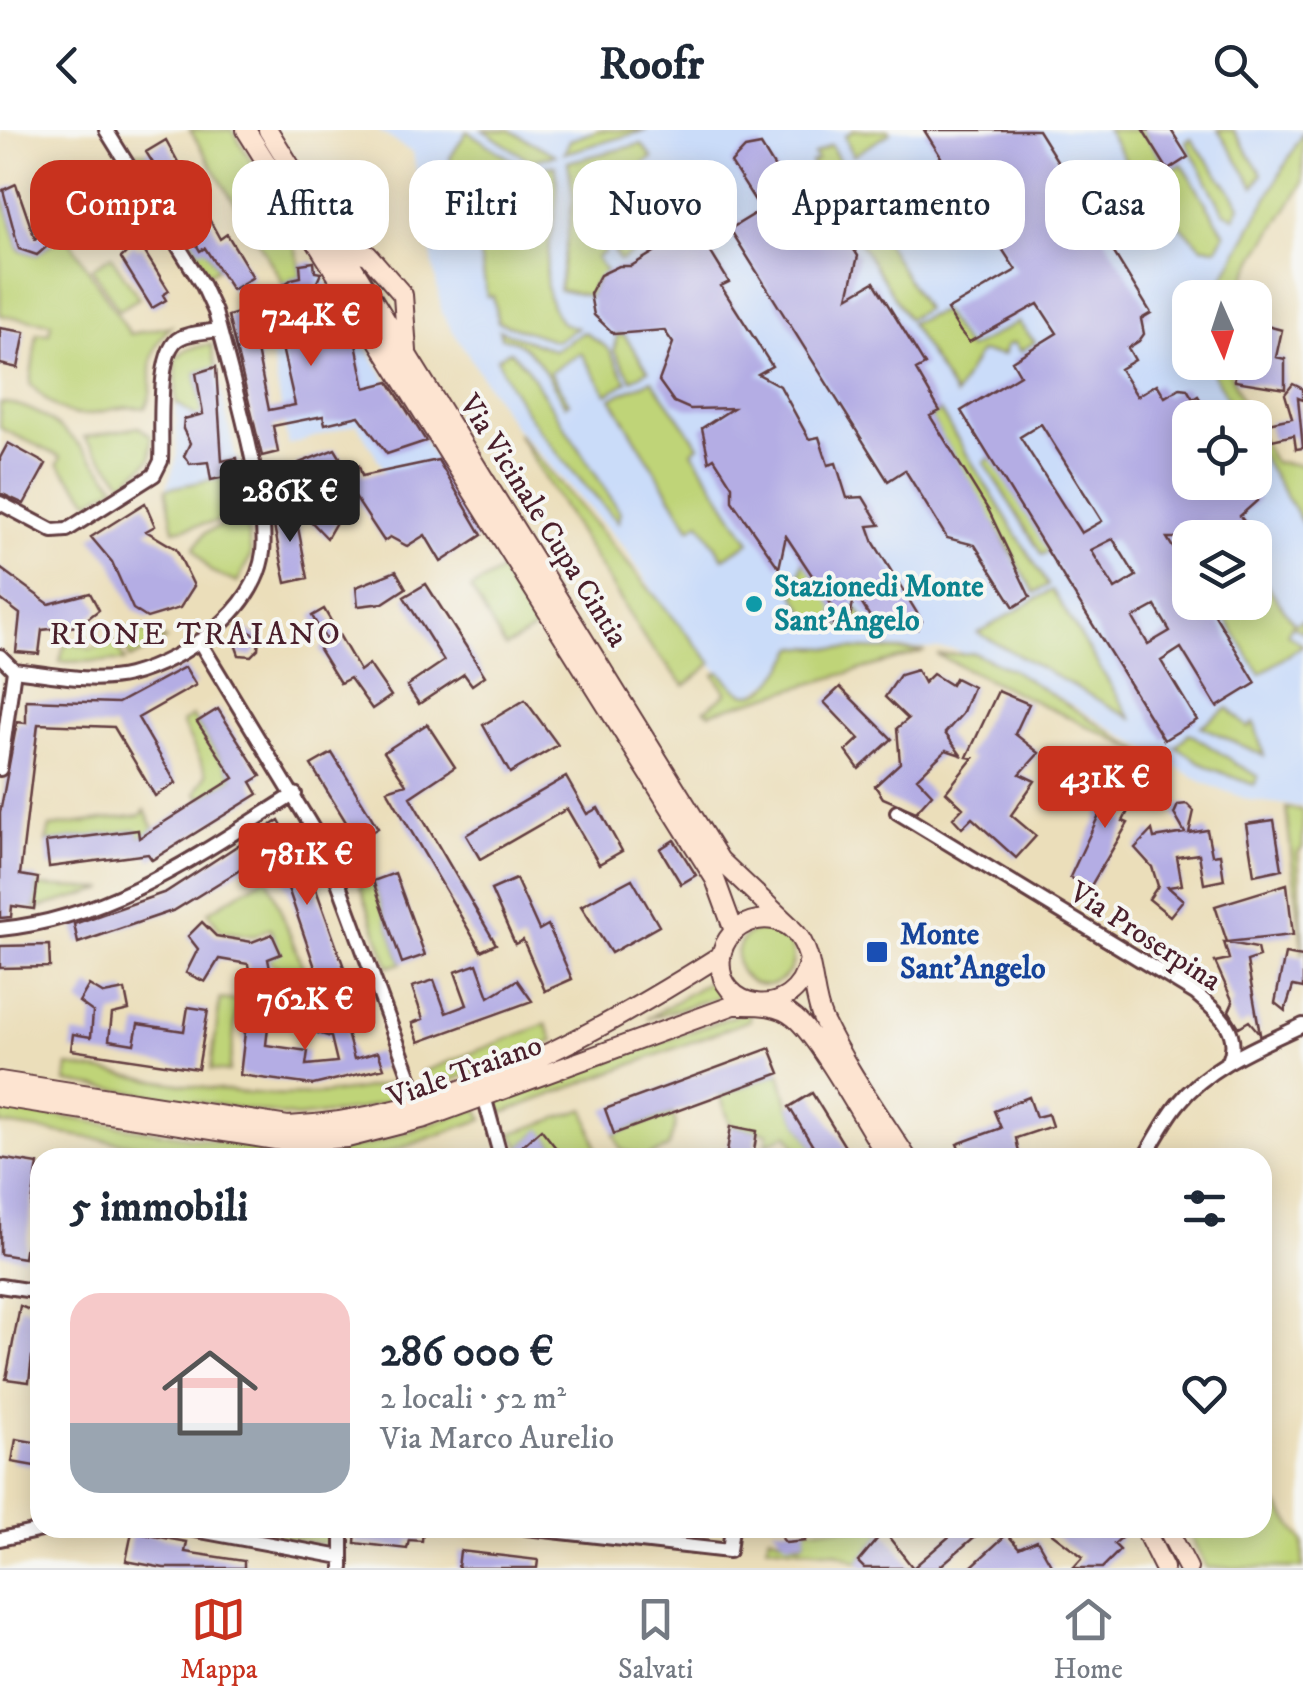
<!DOCTYPE html>
<html lang="it">
<meta charset="utf-8">
<style>
:root{--surface:#fff;--page:#f2f2f3;--text:#1f2937;--muted:#747a83;--line:#e0e1e3;--accent:#c8321e}
body{margin:0;font-family:"IM FELL DW Pica",serif;background:var(--page);color:var(--text);height:100vh;display:flex;flex-direction:column;font-size:38px;white-space:nowrap}
*{box-sizing:border-box;margin:0}
p{font-size:32px;color:var(--muted)}
.icon{flex:none;width:55px;height:55px;fill:none;stroke:currentColor;stroke-width:2;stroke-linecap:round;stroke-linejoin:round}
.map{position:relative;flex:1;overflow:hidden}
.sheet{position:absolute;left:30px;top:1018px;width:1242px;height:390px;display:flex;flex-direction:column;background:var(--surface);border-radius:30px;box-shadow:0 5px 25px #0003}
.sheet>*{flex:none}
.banner{position:absolute;left:30px;top:30px;width:1245px;height:90px;display:flex;gap:20px}
.needle{width:65px;rotate:177deg}
.tools{position:absolute;left:1172px;top:150px;display:grid;gap:20px}
.tools a{display:grid;place-items:center;width:100px;height:100px;border-radius:20px;background:var(--surface);box-shadow:0 5px 25px #0003;font-size:50px}
.price{position:absolute;translate:-50% -85px;padding:0 22px;border-radius:10px;background:var(--accent);color:#fff;font-size:32px;line-height:65px;filter:drop-shadow(0 2px 5px #0008)}
.price::after{content:'';position:absolute;left:50%;top:60px;width:30px;height:22px;margin-left:-15px;background:inherit;clip-path:polygon(0 0,100% 0,50% 100%)}
.price.on{background:#222;color:#fff}
ul{padding:0;list-style:none}
li{display:flex;align-items:center;gap:30px;height:250px;padding:0 40px}
li+li{border-top:2px solid var(--line)}
li span{display:grid;place-items:center;flex:none;width:280px;height:200px;border-radius:30px;color:#555}
li>.icon{margin-inline-start:auto}
span .icon{width:120px;height:120px;fill:#fffc;stroke-width:1}
li b{font-size:42px}
h2{display:flex;justify-content:space-between;align-items:center;height:120px;padding:0 40px;font-size:42px}
.pill{padding:0 35px;border-radius:30px;background:var(--surface);box-shadow:0 5px 25px #0003;font-size:35px;line-height:90px}
.pill.on{background:var(--accent);color:#fff}
header{display:flex;justify-content:space-between;align-items:center;height:130px;padding:0 40px;background:var(--surface);font-size:45px;font-weight:700}
.tabs{display:flex;justify-content:space-around;align-items:center;height:140px;border-top:2px solid var(--line);background:var(--surface);font-size:28px;color:var(--muted)}
.tabs a{display:grid;justify-items:center;gap:5px}
.tabs .on{color:var(--accent)}
.map>svg:first-child{display:block}
</style>
<header><svg class="icon" aria-label="back" viewBox="0 0 24 24"><path d="M15 5l-7 7 7 7"/></svg>Roofr<svg class="icon" aria-label="search" viewBox="0 0 24 24"><circle cx="10" cy="10" r="6"/><path d="M15 15l6 6"/></svg></header>
<div class="map">
<svg width="1303" height="1438" viewBox="0 0 1303 1438">
<rect width="100%" height="100%" fill="#f6f6f2"/>
<filter id="ink" filterUnits="userSpaceOnUse"><feTurbulence type="fractalNoise" baseFrequency=".01" numOctaves="2"/><feDisplacementMap in="SourceGraphic" scale="20" xChannelSelector="R" yChannelSelector="G"/><feConvolveMatrix kernelMatrix="1 2 1 2 8 2 1 2 1" color-interpolation-filters="sRGB"/></filter>
<filter id="wash" filterUnits="userSpaceOnUse"><feTurbulence type="fractalNoise" baseFrequency=".0048" numOctaves="4" result="noise"/><feDisplacementMap in="SourceGraphic" scale="40" xChannelSelector="R" yChannelSelector="G"/><feGaussianBlur stdDeviation="2.25" result="paint"/><feColorMatrix in="noise" values="0 0 0 0 0 0 0 0 0 0 0 0 0 0 0 0 0 1.4 0 .05"/><feComposite in="paint" operator="in"/></filter>
<g filter="url(#wash)">
<rect width="100%" height="100%" fill="#ebdeba"/>
<path fill="#cadcf9" fill-rule="evenodd" d="M377 0H1303V16L1233 167 1190 168V232L1224 233 1245 287 1190 288V352H1255V305L1303 387V677L1249 670 1204 653 1013 540 952 519 822 518 746 568 686 510 624 417 513 295 442 184 413 23ZM1190 408H1255V472H1190Z
M314 132 482 405 439 433 357 294 288 315 266 193 294 165 291 149 300 134Z
M211 214 239 344 166 359 177 328 176 229 185 220Z"/>
<path fill="#bfd478" stroke="#847a52" stroke-width="2.5" d="M190 0H232L282 80 276 85C290 105 299 121 301 147L291 149 293 169Z
M483 0H509L555 25 531 31Z
M599 0H647L564 23 570 10Z
M854 0H888L890 3 853 26 845 6Z
M1107 0H1143L1167 38 1140 55Z
M1218 0H1233L1262 44 1254 57Z
M467 1 530 42 555 35C568 91 524 143 562 193L577 198 556 211 498 192 493 166H487L475 96 465 92 450 28Z
M1303 2V54L1256 126 1236 167H1213Z
M1191 9 1236 68 1240 76 1235 87 1223 81 1186 12Z
M642 14 652 28 609 55 599 39 591 44 599 58 595 61 599 67 581 83 605 122 596 128 606 141 594 154 590 166 559 160 573 68 568 32Z
M831 15 846 44 840 82 811 33 817 30 814 25Z
M146 22 218 138 209 144 133 23Z
M111 31 152 101 75 92 101 79 94 69 111 58 98 38Z
M1182 34 1225 104 1217 118 1202 117 1143 59Z
M849 51 925 179 908 189 843 86Z
M0 56 19 120 37 125 65 103 130 204 171 196C136 233 161 250 145 278 87 272 83 310 30 254L37 203 49 204 51 193 0 185Z
M601 74 635 122 620 131 614 122 624 115V109L607 114 588 82Z
M111 126 139 168 119 180 92 138Z
M942 181 968 219 1018 192 1035 212 1020 221 1014 213 1007 215 1003 225 979 222 955 266 910 193Z
M499 200 554 220 584 202 608 218 627 252 607 264 581 223 550 242 569 273 565 275C551 252 532 209 501 208Z
M617 205H624L648 240 632 250 614 221Z
M211 214 216 237 196 243 204 291 176 273V229L185 220Z
M510 221 526 237 620 382 618 392C575 344 522 289 497 228Z
M1207 233H1226L1248 287H1238Z
M652 250 699 316 692 321 750 412 723 428 700 392 690 398 611 268Z
M0 273C45 272 88 322 116 356L90 371 58 334 61 327 0 298Z
M940 281 1048 455 1035 463 930 287Z
M139 297 151 306V329L124 353 84 307Z
M1255 299 1274 332 1303 335V394L1255 315Z
M517 303 712 533 685 556 646 511Z
M992 327 1050 420 1042 425 984 332Z
M239 344 251 425 237 453 210 441 194 418 205 403 241 387 174 400 166 359Z
M803 431 852 479 857 478 867 493 860 498 814 497 795 465Z
M504 439 539 497 505 517 471 459Z
M1265 452 1294 494 1303 490V502L1292 496 1287 504 1303 515 1260 544 1226 489 1241 482 1246 473 1255 472V458Z
M1052 460 1131 588 978 503Z
M135 498 166 510 130 529 121 499Z
M115 511 125 531 60 532 64 516 71 512 91 519Z
M796 517 925 521 709 583 705 580 727 563 714 545 720 542C726 548 736 561 744 563 767 571 788 532 796 517Z
M974 523 1013 540 1142 622 937 525Z
M1228 578 1248 598 1254 592 1264 626 1201 596Z
M192 586 234 648 201 669 196 662 207 644 182 593Z
M1189 603 1258 647 1254 655 1210 638 1176 617Z
M1286 678 1303 680V717L1298 723 1303 824Z
M145 680 154 699 139 709 137 700 46 712 50 697 141 685Z
M267 746 309 853 304 858 268 829 280 823 270 798 254 806 221 801 208 782Z
M373 751 402 833 389 837 360 756Z
M37 756 105 759 34 779Z
M737 827a28 28 0 1 1 56 0a28 28 0 1 1-56 0Z
M714 848 723 865 647 889Z
M220 869 238 871 229 942 211 940Z
M748 881 750 890 500 984 496 971Z
M546 894 554 911 429 959 422 942Z
M68 936C180 952 289 983 400 950L405 966 357 980 297 987 66 952Z
M780 943 789 977 820 1027H802L788 1004 767 1014 768 1003 731 996 720 965Z
M0 977 274 1021 273 1027H213L0 994Z
M478 978 483 989 376 1027 301 1028V1022L368 1015Z
M585 979 599 1027H564L541 1000 521 1017 510 1004Z
M672 983 676 993 668 1018 646 1027 621 1020 614 1004Z
M1263 1352 1303 1412V1438H1207L1187 1398H1262Z
M245 1398H330V1415L245 1400Z
M805 1398H879L884 1401 858 1432 835 1422 767 1415 769 1405 799 1414 805 1410Z"/>
<g id="blocks">
<path fill="#b4ade4" fill-rule="evenodd" d="M924 0H1038L1083 72 1069 84 1083 107 1100 100 1151 183 1141 189 1144 204 1139 211 1128 218 1135 230 1120 239 1137 266 1157 254 1165 267 1180 258 1187 259 1193 269 1198 266 1205 277 1184 290 1190 300V352H1249L1258 370 1240 386 1249 398 1234 408H1167L1190 445V472H1207L1256 553 1217 577 1181 518 1161 531 1197 590 1164 610 961 281 1020 245 1012 231 1057 203 1038 174 969 212 960 201 947 180 1016 140 958 52 892 92 876 66 941 27ZM1041 294 1102 391 1081 403 1020 307ZM1113 409 1136 446 1115 459 1091 420ZM1155 476 1170 501 1148 514 1133 488Z
M1143 0H1171L1188 27 1168 40Z
M166 10 220 109 227 104 253 147 232 160 205 118 200 121 176 81 181 78 146 22Z
M761 15 783 51 803 38 858 126 848 167 874 152 925 235 916 240 940 281 930 286 989 381 1030 467 1014 477 975 415 947 408 905 340 888 351 730 99 761 80 731 33 745 18Z
M84 42 99 66 68 87 75 92 37 125 19 119 3 60 16 54 35 109 57 88 36 56 55 45 61 55Z
M670 56 729 152 721 156 772 236 758 244 780 256 809 309 819 307 828 335 836 333 847 368 863 367 880 395 868 396 874 413 922 491 918 499 877 498 855 463 848 496 833 494V477L786 406 779 438 732 371V356L714 328 709 331 702 298 733 278 690 279 674 272 659 251 673 213 664 200 614 204 594 185 590 164 600 145 619 136H631L654 122 628 83Z
M134 115 138 120 141 116 169 161 163 165 166 170 152 178 121 128Z
M314 132 315 142 321 143 313 161 325 159 334 198 344 196 346 210 355 209 365 258 389 252 426 311 387 324 359 286 325 294 323 286 273 296 278 322 262 326 228 186 248 180 292 149 301 147 300 134ZM276 191 295 275 269 280 252 196Z
M1263 195 1282 200 1276 227 1285 229V259L1235 251 1234 237H1252L1255 232Z
M0 198 25 202 18 238 0 234Z
M216 237 222 331 237 328 239 344 211 350 208 332 190 334 184 326 190 313 183 299 184 289 203 284 196 243Z
M1293 254 1303 259V270L1298 268 1303 318 1296 319 1294 305 1272 310 1268 293 1292 288 1285 264Z
M8 313 46 334 24 374 0 363V328Z
M335 319 346 337 320 353 295 355 289 347 299 333Z
M438 330 482 405 441 432 425 405 407 416 390 407 384 411 343 349 359 336 362 346Z
M324 368 339 387 327 408 306 386Z
M145 373 155 396 146 401 176 419 194 456 180 478 147 488 133 479 112 432 91 407Z
M294 377 308 448 286 453 271 382Z
M0 438 49 474 90 463 99 480 78 496 42 500 39 524 16 522 20 484 0 469Z
M396 441 406 458 383 473 358 476 356 457Z
M426 454 485 546 472 555 464 544 419 574 407 556 444 531 404 467Z
M324 479 360 541 369 534 391 566 372 579 350 548 340 553 319 519 328 513 312 486Z
M248 501 259 507 258 519 251 526 239 525 235 514Z
M185 537 196 555 138 588 176 653 155 666 114 597 38 594 20 745 38 748 34 779 12 776 11 787 0 788V683L17 592 26 593V570L118 573Z
M917 540 924 553 933 544 951 555 955 548 973 557 962 584 945 603 961 625 946 620 917 648 932 664 916 682 883 668 875 656 900 633 897 598 908 589 885 567 900 545Z
M840 557 892 609 859 639 846 621 859 609 824 572Z
M998 561 1029 574 1015 604 1039 623 1020 644 1035 651 1011 685 1036 706 1016 728 972 688 962 698 953 688 963 678 946 662 973 628 967 627Z
M525 570 558 615 510 643 483 595Z
M218 579 261 646 251 652 258 664 152 730 148 724 49 737 46 712 138 700 139 708 234 648 197 592Z
M427 594 455 637 410 667 496 814 481 821 387 660 406 654 384 622Z
M332 623 378 698 357 710 311 635Z
M1112 645 1139 660 1123 691 1128 693 1089 759 1070 747 1105 672 1099 668Z
M566 647 587 684 598 678 622 721 599 734 567 679 480 729 466 705Z
M1187 674 1194 681 1189 703 1207 700 1212 725 1220 724 1224 750 1204 754 1199 724 1177 727 1182 755 1168 757 1183 770 1170 786 1149 769 1158 756 1152 737 1135 718 1152 700 1154 708 1185 703 1174 684 1178 675Z
M279 690 313 751 350 854 324 864 289 761 259 703Z
M1274 690 1282 739 1254 745 1246 694Z
M674 710 696 745 681 754 660 719Z
M243 712 256 730 175 780 78 813 74 794 166 762Z
M395 743 425 825 402 833 373 751Z
M516 749 539 800 548 795 572 849 545 861 523 810 515 814 491 760Z
M632 749 659 796 611 823 581 776Z
M1287 754 1293 805 1227 812 1215 776Z
M202 792 216 806 252 812 272 804 281 824 268 829 274 859 253 862 248 834 219 829 205 852 186 843 198 819 188 806Z
M1224 812 1257 818 1259 827 1247 831 1260 904 1249 891 1239 897 1229 881 1233 872 1215 832 1229 829Z
M49 815 50 837 0 838V816Z
M1285 824 1303 827V858L1293 856 1285 881 1275 873Z
M477 834 489 867 517 850 532 871 419 912 412 893 423 889 412 857 434 850 446 883 467 875 455 842Z
M89 855 104 864 125 860 129 880 112 884 109 910 134 914 138 894 184 901 188 877 208 880 198 939 71 920 73 904 91 907 93 882 79 872Z
M353 873 362 893 347 903 354 929 378 922 384 938 313 955 240 945 247 885 269 888 266 915 308 921 306 935 337 932 331 907 315 902 316 884 334 885Z
M770 918 780 943 614 1004 605 979Z
M812 963 852 1028H820L789 977Z
M1029 967 1036 987 1048 984 1052 996 1016 1008 1020 1028H963L957 1014 1001 998 994 981Z
M731 996 757 1001 753 1028H726Z
M541 999 564 1028H529L521 1017Z
M0 1028 38 1034 24 1128 0 1124Z
M20 1176 40 1184V1230L32 1227 29 1252 6 1249Z
M16 1309 40 1313V1337L12 1332Z
M356 1398 423 1400 422 1411 409 1410 407 1419 355 1413Z
M773 1398H807L805 1411 786 1413Z
M959 1398H985L938 1438H864L858 1432 884 1401 913 1438Z
M1045 1398H1109L1121 1408 1114 1414 1120 1420 1102 1438H1073L1083 1427Z
M132 1402 187 1412 185 1422 244 1431V1438H164L126 1431Z
M1007 1404 1019 1418 1037 1410 1053 1438H970Z
M460 1421 538 1430 537 1438H458Z"/>
</g>
</g>
<g filter="url(#ink)">
<use href="#blocks" fill-opacity="0" stroke="#623c40" stroke-width="2.5"/>
<g fill="none" stroke-linecap="round" stroke-linejoin="round">
<defs>
<path id="pedestrian" d="M245 695 273 743"/>
<path id="minor" d="M0 373 53 401 67 400 154 345 161 331C163 305 155 220 180 208 190 202 208 202 219 200
M199 511 327 722 420 974
M0 526 14 540C49 544 94 554 129 545 183 531 256 481 263 422 269 372 229 236 215 182L203 156 106 0
M0 639 14 540
M897 682 1195 863C1217 882 1242 900 1229 931
M0 799C111 789 204 721 295 664
M484 966 501 1028
M1144 1028C1155 1010 1165 990 1178 974 1209 935 1259 916 1303 895
M0 1156 40 1162
M184 1398 341 1427
M342 1398V1438
M526 1398 729 1421 732 1398
M0 1409 51 1398"/>
<path id="secondary" d="M246 0 715 749 734 801
M268 0 720 730 790 796
M341 118 368 125 403 165 407 221
M808 833C795 894 714 881 721 827 726 791 772 776 796 803 815 824 811 864 823 890 846 938 878 983 907 1028
M0 951 288 996C444 989 592 907 721 825
M0 967 288 1012 347 1008 425 988 734 875C754 875 778 873 795 888 821 910 866 994 888 1028
M1144 1398 1164 1438
M1167 1398 1188 1438"/>
</defs>
<use href="#pedestrian" stroke="#623c40" stroke-width="14"/>
<use href="#minor" stroke="#623c40" stroke-width="18"/>
<use href="#secondary" stroke="#623c40" stroke-width="22"/>
<use href="#pedestrian" stroke="#fff" stroke-width="9"/>
<use href="#minor" stroke="#fff" stroke-width="12"/>
<use href="#secondary" stroke="#fde4d1" stroke-width="18"/>
</g>
</g>
<circle fill="#0f9aa8" stroke="#f6f6f2" stroke-width="4" cx="754" cy="474" r="10"/>
<rect fill="#1a4fb4" stroke="#f6f6f2" stroke-width="4" x="865" y="810" width="24" height="24" rx="5"/>
<g text-anchor="middle" dominant-baseline="central" stroke-width="8" stroke-linejoin="round" paint-order="stroke">
<g font-size="30" fill="#4a1f2b" stroke="#f6f6f2">
<text transform="translate(543 391) rotate(58)">Via Vicinale Cupa Cintia</text>
<text transform="translate(1145 807) rotate(33)">Via Proserpina</text>
<text transform="translate(465 942) rotate(-20)">Viale Traiano</text>
</g>
<g font-size="30" font-weight="bold" fill="#0d838f" stroke="#f6f6f2" text-anchor="start">
<text x="774" y="457">Stazionedi Monte<tspan x="774" dy="34">Sant'Angelo</tspan></text>
</g>
<g font-size="30" font-weight="bold" fill="#164399" stroke="#f6f6f2" text-anchor="start">
<text x="900" y="805">Monte<tspan x="900" dy="34">Sant'Angelo</tspan></text>
</g>
<g font-size="32" letter-spacing="2.5" fill="#4a1f2b" stroke="#f6f6f2">
<text x="196" y="505">RIONE TRAIANO</text>
</g>
</g>
</svg>
<div class="tools">
<a><svg class="needle" viewBox="-14 -14 28 28"><path d="M0-13l5 13h-10z" fill="#e53935"/><path d="M0 13l5-13h-10z" fill="#747a83"/></svg></a>
<a><svg class="icon" aria-label="locate" viewBox="0 0 24 24"><circle cx="12" cy="12" r="6"/><path d="M12 2v4M12 18v4M2 12h4M18 12h4"/></svg></a>
<a><svg class="icon" aria-label="layers" viewBox="0 0 24 24"><path d="M12 4l9 5-9 5-9-5zM3 14l9 5 9-5"/></svg></a>
</div>
<b class="price" style="left:311px;top:239px">724K €</b>
<b class="price on" style="left:290px;top:415px">286K €</b>
<b class="price" style="left:1105px;top:701px">431K €</b>
<b class="price" style="left:307px;top:778px">781K €</b>
<b class="price" style="left:305px;top:923px">762K €</b>
<div class="banner">
<a class="pill on">Compra</a>
<a class="pill">Affitta</a>
<a class="pill">Filtri</a>
<a class="pill">Nuovo</a>
<a class="pill">Appartamento</a>
<a class="pill">Casa</a>
</div>
<section class="sheet">
<h2>5 immobili<svg class="icon" aria-label="filters" viewBox="0 0 24 24"><path d="M4 7h16M4 17h16"/><circle cx="9" cy="7" r="2"/><circle cx="15" cy="17" r="2"/></svg></h2>
<ul>
<li><span style="background:linear-gradient(#f6c9c9 65%,#9aa5b1 0)"><svg class="icon" aria-label="home" viewBox="0 0 24 24"><path d="M3 11l9-7 9 7M6 9v11h12V9"/></svg></span><div><b>286 000 €</b><p>2 locali · 52 m²</p><p>Via Marco Aurelio</p></div><svg class="icon" aria-label="heart" viewBox="0 0 24 24"><path d="M12 20l-8-8c-3-5 5-10 8-4 3-6 11-1 8 4z"/></svg></li>
</ul>
</section>
</div>
<nav class="tabs">
<a class="on"><svg class="icon" aria-label="map" viewBox="0 0 24 24"><path d="M3 6l6-2 6 2 6-2v14l-6 2-6-2-6 2zM9 4v14M15 6v14"/></svg>Mappa</a>
<a><svg class="icon" aria-label="saved" viewBox="0 0 24 24"><path d="M7 4h10v16l-5-4-5 4z"/></svg>Salvati</a>
<a><svg class="icon" aria-label="home" viewBox="0 0 24 24"><path d="M3 11l9-7 9 7M6 9v11h12V9"/></svg>Home</a>
</nav>
